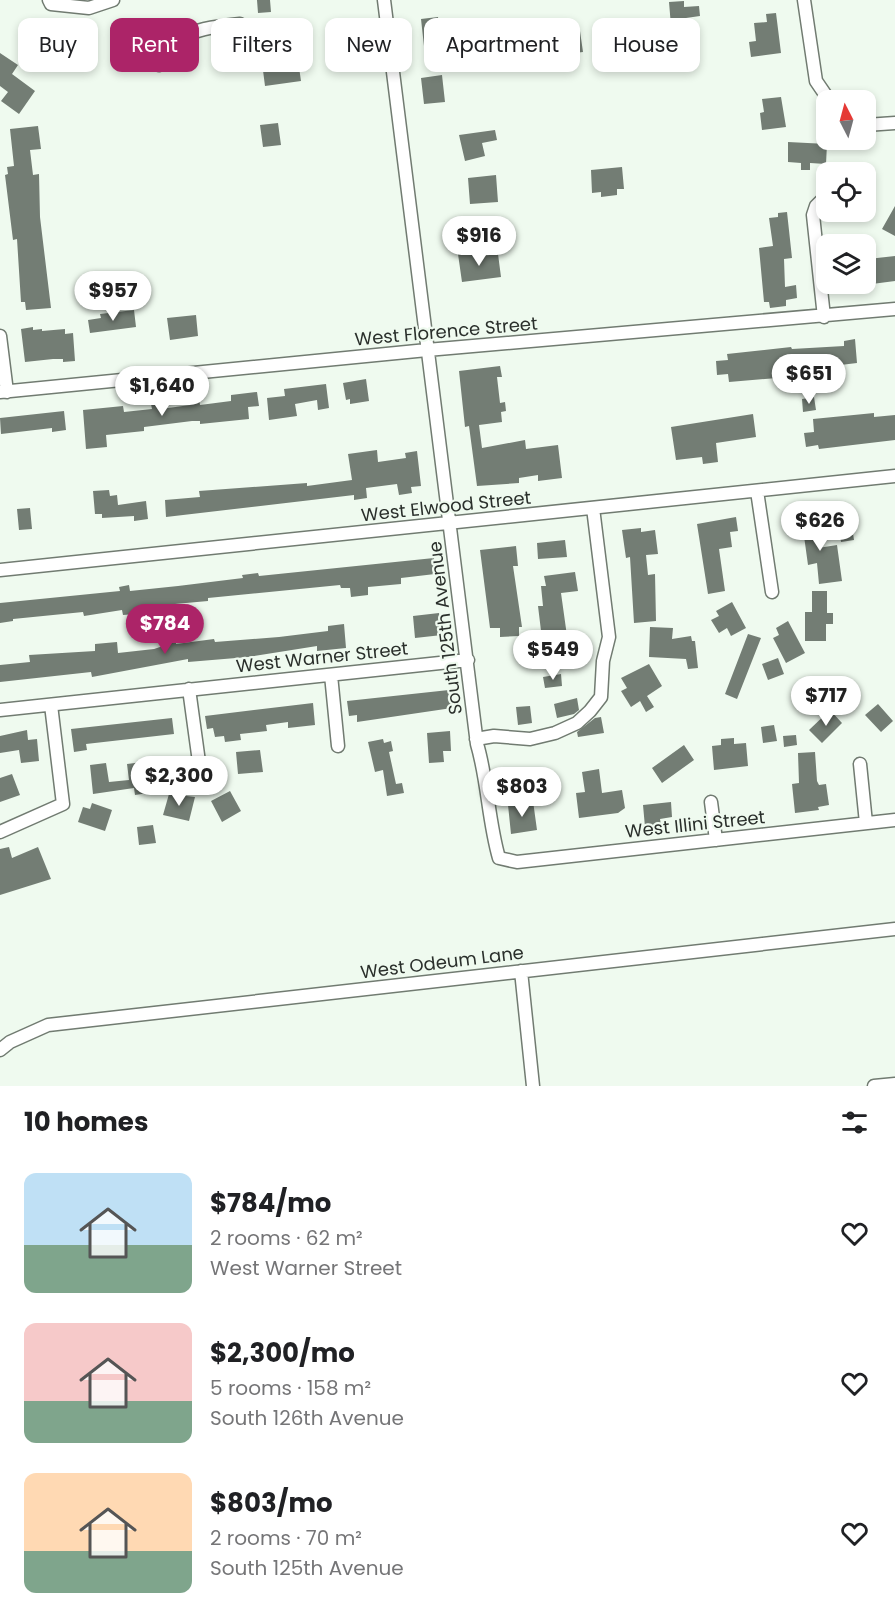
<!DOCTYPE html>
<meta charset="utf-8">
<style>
:root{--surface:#fff;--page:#f2f2f2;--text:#202124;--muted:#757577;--accent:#ac2468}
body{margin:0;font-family:Poppins,sans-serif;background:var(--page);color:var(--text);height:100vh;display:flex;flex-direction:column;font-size:22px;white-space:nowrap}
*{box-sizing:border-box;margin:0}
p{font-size:20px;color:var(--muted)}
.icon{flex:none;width:33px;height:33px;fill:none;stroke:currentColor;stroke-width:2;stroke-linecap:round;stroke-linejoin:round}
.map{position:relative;height:1086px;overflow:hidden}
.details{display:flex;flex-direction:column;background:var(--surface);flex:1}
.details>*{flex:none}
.top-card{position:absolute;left:18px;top:18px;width:860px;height:54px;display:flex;gap:12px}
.needle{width:39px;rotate:354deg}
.fabs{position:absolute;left:816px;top:90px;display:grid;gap:12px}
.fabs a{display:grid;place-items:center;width:60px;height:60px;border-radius:12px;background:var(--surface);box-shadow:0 3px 9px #0003;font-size:30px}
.price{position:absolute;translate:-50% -51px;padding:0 14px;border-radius:21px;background:#fff;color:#222;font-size:20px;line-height:39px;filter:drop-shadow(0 2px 3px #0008)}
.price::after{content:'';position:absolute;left:50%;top:36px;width:18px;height:14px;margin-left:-9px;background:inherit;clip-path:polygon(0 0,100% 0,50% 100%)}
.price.selected{background:var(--accent);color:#fff}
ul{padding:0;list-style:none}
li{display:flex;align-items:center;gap:18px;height:150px;padding:0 24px}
li span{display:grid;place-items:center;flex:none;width:168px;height:120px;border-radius:12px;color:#555}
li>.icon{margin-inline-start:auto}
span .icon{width:72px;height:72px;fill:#fffc;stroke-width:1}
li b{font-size:26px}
h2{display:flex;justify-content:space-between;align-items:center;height:72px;padding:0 24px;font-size:26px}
.pill{padding:0 21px;border-radius:12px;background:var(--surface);box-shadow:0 3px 9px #0003;font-size:21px;line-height:54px}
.pill.selected{background:var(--accent);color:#fff}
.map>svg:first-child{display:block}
</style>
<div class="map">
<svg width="895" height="1086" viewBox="0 0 895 1086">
<rect width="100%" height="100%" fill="#effaef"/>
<path fill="#737d74" d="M257 0H270L271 12 258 13Z
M684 1V7L699 6 700 16 686 18 687 37 672 38 669 2Z
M776 13 781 53 751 57 749 42 756 41 754 23 767 22 766 14Z
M438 17 441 44 424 46 421 19Z
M66 21 67 35 41 37 40 23Z
M580 31 583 52 557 55 554 34Z
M296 46 301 81 265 86 261 55Z
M0 53 18 65 12 74 35 91 19 114 1 101 8 92 0 86Z
M442 75 445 102 424 104 421 78Z
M781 97 786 127 762 130 760 113 764 112 762 99Z
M278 123 281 145 263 147 260 125Z
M38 126 41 149 30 150 33 175 39 174 40 217 51 308 26 310 25 302H21L17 239 13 240 5 175 8 174 7 167 14 166 10 129Z
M495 130 497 140 482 143 485 156 465 161 459 135Z
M788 142 827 144 826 164 810 163V170H801V163L788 162Z
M622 167 624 189H617V195L601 197V192L592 193 591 170Z
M496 175 498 202 470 204 468 178Z
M895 206V236L882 229Z
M787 212 792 258 784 259 785 287 796 285 797 298 786 300V306L770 308 769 302H764L759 248 773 246 769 218 778 217V213Z
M480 251 481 256 498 254 501 277 462 282 458 254Z
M895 256V281L872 284 868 259Z
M134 310 136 327 90 333 88 320 101 318 100 314Z
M196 315 198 336 170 340 167 318Z
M33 327V330L42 329V331L65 329V334L73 333 75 361 63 362V359H53L25 362 21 329Z
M855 339 857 363 824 367 825 374 729 382 728 374 717 375 716 361 728 360 727 354 791 347 792 349 844 346V341Z
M500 366 502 377H497L500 403 505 402 506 411 501 412 502 422 479 425 482 448 525 440 526 449 558 445 562 478 538 481V475L519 478V483L477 486 469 426 465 427 459 371Z
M366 379 369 401 350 404V399L346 400 343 383Z
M326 384 329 408 318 410 317 400 295 404 297 416 269 420 267 398 285 396 284 389Z
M257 392 259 406 248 407 249 419 200 424V421H192L144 427V431L106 435 107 447 86 449 83 410 123 406 124 412 152 409 151 404 160 402 161 409 190 405V399L199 398 200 405 231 401V395Z
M814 397 816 410 803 412 802 399Z
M64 411 66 430 52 432V428L1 434 0 418Z
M874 413V417L895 415V440L819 449 818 445 806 447 804 433 814 432 813 419Z
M753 414 756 437 716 443 718 462 703 464 702 457 676 460 671 427Z
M377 450 378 462 406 458 405 453 417 451 421 486 411 487 412 493 399 495 397 484 366 488 367 498 354 500V495L166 517 165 500 200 497 199 491 307 483V486L352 480 348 454Z
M109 490 110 496 117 495 118 505 146 501 148 519 134 521V516L102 518V514H95L93 491Z
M30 508 32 529 19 530 17 509Z
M815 514 818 548 837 545 842 581 819 584 817 563 808 565 804 536 800 537 798 515Z
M736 517 738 531 730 532 732 547 719 549 725 591 708 594 697 524Z
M852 527 854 540 841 542 839 529Z
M641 528V532L655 530 658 554 646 555 648 575 655 574 656 621 634 623 630 557 626 558 622 530Z
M565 540 567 557 538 559 537 543Z
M516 546 518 566H513L522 627H519V636L500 637V628H490L480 550Z
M434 558 435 574 401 578V584L368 587V595L351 597 350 588H341L340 585 208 598V601L175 604 176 611 123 615 122 610 84 616 83 612 13 619V621L0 623V603L120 591 119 587 129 585 130 591 178 586 243 578 242 575 258 573 259 576Z
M575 572 578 591 561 593 567 636 575 635 579 663 554 667 552 652 541 653 539 640 542 639 538 606H543L541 586H546L544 576Z
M812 591H827V613H833V624H826V641H805V612H812Z
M732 602 746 628 731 636 727 628 719 633 711 620 719 616 716 611Z
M439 613 442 635 415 638 413 616Z
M788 621 805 653 786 663 773 638 779 635 776 628Z
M344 624 346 648 317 651V646L248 657 188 662V659L92 677 91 672 0 682V665L30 662 29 655 95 651V644L117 642 118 653 154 649 163 646V641L176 639V644L214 639 215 642 279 637 328 631V626Z
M650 627 673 628 672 639 691 636 692 641H695L698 668 688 669 686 659 649 657Z
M748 634 761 638 737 699 725 694Z
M778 658 784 674 768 680 762 664Z
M649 664 662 686 647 696 654 707 646 712 640 701 631 707 621 691 627 688 621 678Z
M561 674 562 686 545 688 543 677Z
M449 690 452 708 357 722V715L349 716 347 701Z
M577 698 579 710 574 714 557 718 554 704Z
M313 703 315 725 288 728V722L266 725 267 731 240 734 241 740 225 742 224 736 215 737 213 728 207 729 205 716Z
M878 704 893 721 881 732 865 715Z
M530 706 532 723 518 725 516 707Z
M830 710 842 723 822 743 809 730Z
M601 717 604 733 578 737 577 732 595 718Z
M172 718 174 734 86 744 87 750 74 752 71 729Z
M774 725 777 741 763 743 761 727Z
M27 730 28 740 37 739 39 761 21 763 19 750 0 753V736Z
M450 731 451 751H443L444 762 429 763 427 733Z
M796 735 797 745 784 747 783 736Z
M734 738V744L746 743 748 766 714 770 712 746 721 745V739Z
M383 739 384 743 391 741 393 751 389 752 396 784 402 783 404 793 387 796 383 770 375 772 368 742Z
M684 745 694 760 662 783 652 768Z
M260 750 263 772 238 774 236 752Z
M815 752 817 781 819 785 826 784 829 805 818 807 819 810 795 813 792 784 799 783 798 753Z
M151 761 155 792 135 795 134 788 93 794 90 765 106 763 109 782 129 780 127 764Z
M599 769 602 793 622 790 625 808 618 813 579 818 576 793 585 792 582 772Z
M12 774 20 795 0 802V778Z
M230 791 241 811 222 822 211 801Z
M169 794 195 797 189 821 163 815Z
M533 801 537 830 511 834 508 805Z
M671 802 672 817 660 819 661 825 645 827 643 805Z
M92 803 112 810 105 831 78 822 83 807 90 809Z
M153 825 156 843 139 845 137 827Z
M9 847 12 858 38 847 51 879 0 895V849Z"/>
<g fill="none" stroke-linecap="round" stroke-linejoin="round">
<defs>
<path id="minor" d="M49 0 51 4 89 8 113 0
M384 0 477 744C488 781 488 820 499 858L517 862 895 820
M804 0 816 81 829 100
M159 65C163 58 166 49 172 44 189 29 218 26 240 24
M866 125 895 123
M824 317 813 215 816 206 826 196
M0 336 7 392
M0 392 427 350 895 309
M757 491 772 592
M0 570 895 476
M331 675 338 746
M189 689 199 762
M0 710 468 660
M476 739 494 736 530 739 555 733 577 723 590 711 601 697 603 661 609 637 593 508
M860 764 866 823
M711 802 716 840
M0 832 63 804 51 705
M521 971 533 1086
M0 1050 10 1042 48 1025 895 929
M874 1086 895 1084"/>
</defs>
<use href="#minor" stroke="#717b71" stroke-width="15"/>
<use href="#minor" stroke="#fff" stroke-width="12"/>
</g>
<g text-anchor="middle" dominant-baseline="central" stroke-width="4.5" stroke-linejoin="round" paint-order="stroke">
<g font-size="18" fill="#2a2f2b" stroke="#effaef">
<text transform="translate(446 331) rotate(-5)">West Florence Street</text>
<text transform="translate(446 506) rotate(-6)">West Elwood Street</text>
<text transform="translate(445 628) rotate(-97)">South 125th Avenue</text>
<text transform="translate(322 657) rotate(-6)">West Warner Street</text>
<text transform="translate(695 824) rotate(-6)">West Illini Street</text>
<text transform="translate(442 962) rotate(-7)">West Odeum Lane</text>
</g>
</g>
</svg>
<div class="fabs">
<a><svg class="needle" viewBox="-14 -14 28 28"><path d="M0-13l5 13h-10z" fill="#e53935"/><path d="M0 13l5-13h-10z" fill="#757577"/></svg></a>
<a><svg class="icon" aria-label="locate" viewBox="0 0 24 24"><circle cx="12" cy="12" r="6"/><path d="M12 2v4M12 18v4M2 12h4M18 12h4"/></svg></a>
<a><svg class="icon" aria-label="layers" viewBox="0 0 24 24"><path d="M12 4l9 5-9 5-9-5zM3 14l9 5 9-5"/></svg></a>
</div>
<b class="price" style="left:479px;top:267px">$916</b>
<b class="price" style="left:113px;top:322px">$957</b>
<b class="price" style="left:809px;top:405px">$651</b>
<b class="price" style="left:162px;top:417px">$1,640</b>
<b class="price" style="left:820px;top:552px">$626</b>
<b class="price selected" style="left:165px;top:655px">$784</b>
<b class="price" style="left:553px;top:681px">$549</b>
<b class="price" style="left:826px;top:727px">$717</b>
<b class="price" style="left:179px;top:807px">$2,300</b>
<b class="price" style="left:522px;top:818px">$803</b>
<div class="top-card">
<a class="pill">Buy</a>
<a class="pill selected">Rent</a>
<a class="pill">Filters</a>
<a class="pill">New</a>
<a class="pill">Apartment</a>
<a class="pill">House</a>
</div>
</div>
<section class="details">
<h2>10 homes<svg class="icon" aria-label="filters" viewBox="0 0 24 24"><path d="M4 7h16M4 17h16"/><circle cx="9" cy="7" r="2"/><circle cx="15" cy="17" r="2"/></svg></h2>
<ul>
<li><span style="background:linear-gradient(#bfe0f5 60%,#7fa58c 0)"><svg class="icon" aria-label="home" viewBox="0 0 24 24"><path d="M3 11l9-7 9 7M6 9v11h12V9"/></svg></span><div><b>$784/mo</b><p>2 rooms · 62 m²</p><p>West Warner Street</p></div><svg class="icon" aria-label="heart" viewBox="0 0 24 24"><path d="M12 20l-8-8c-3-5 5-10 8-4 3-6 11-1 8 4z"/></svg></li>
<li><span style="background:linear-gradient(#f6c9c9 65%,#7fa58c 0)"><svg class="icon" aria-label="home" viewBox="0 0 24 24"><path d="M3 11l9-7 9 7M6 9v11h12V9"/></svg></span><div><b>$2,300/mo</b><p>5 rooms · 158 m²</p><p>South 126th Avenue</p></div><svg class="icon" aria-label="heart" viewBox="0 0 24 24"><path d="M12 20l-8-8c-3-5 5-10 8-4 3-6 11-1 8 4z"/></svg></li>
<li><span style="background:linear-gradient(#ffd9b3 65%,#7fa58c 0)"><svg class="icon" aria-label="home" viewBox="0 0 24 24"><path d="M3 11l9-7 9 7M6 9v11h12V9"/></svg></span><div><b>$803/mo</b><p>2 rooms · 70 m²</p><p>South 125th Avenue</p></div><svg class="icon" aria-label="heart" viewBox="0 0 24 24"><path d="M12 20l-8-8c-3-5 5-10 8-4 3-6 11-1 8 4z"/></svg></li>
</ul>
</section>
